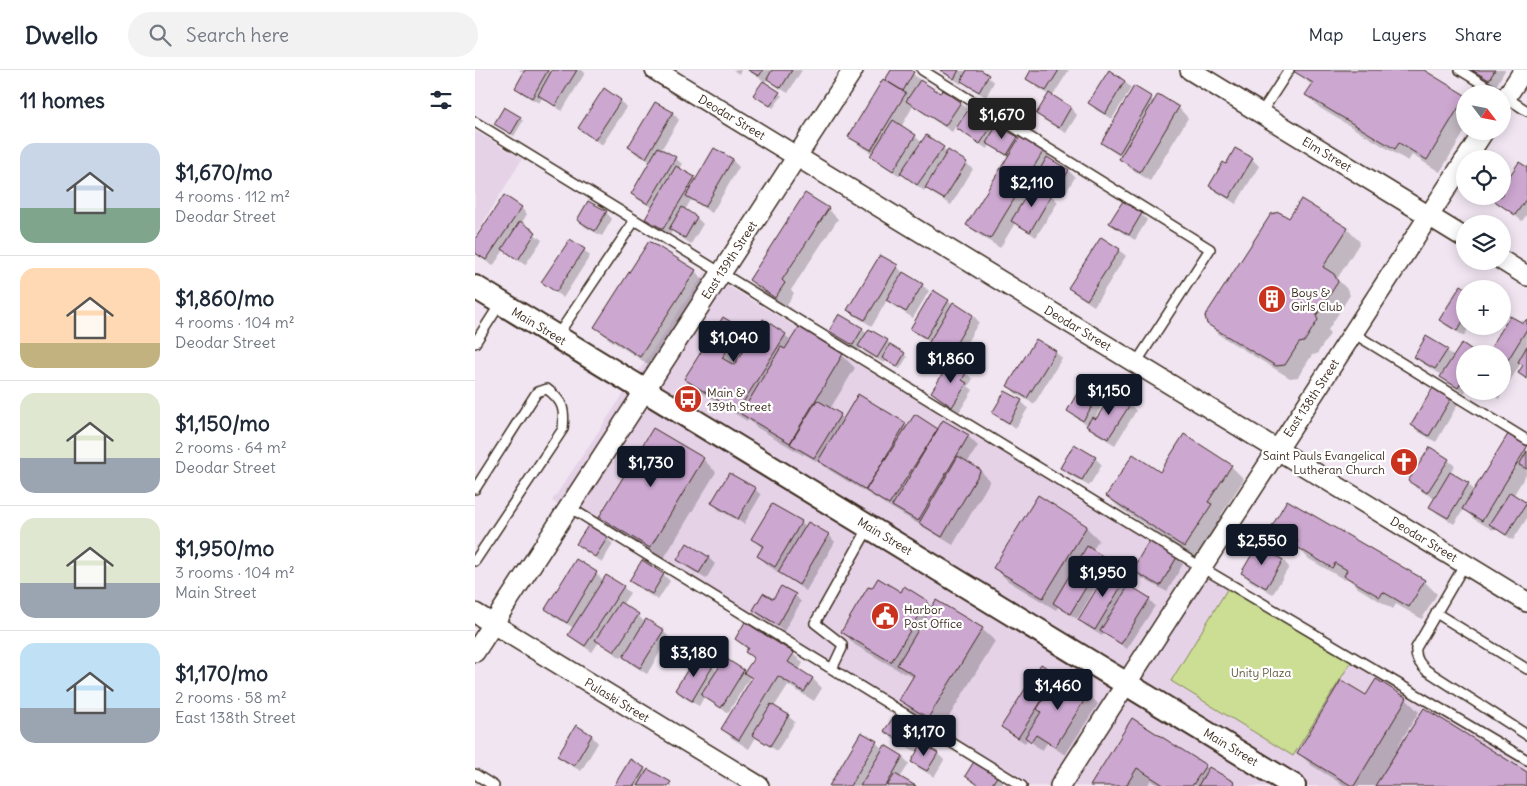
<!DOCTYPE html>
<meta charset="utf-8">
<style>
:root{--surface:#fff;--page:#f2f2f3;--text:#1f2937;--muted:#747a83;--line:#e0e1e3;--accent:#111827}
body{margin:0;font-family:Delius,sans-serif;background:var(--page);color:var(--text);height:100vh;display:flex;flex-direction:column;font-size:19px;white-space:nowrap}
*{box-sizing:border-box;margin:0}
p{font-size:16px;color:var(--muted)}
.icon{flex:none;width:28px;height:28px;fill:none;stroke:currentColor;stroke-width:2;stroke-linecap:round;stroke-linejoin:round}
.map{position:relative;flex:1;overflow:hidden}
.side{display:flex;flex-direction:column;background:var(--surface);width:475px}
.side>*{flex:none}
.needle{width:32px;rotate:122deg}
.fabs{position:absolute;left:981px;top:15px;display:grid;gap:10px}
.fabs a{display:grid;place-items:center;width:55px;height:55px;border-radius:50%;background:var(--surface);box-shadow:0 2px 12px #0003;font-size:25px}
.price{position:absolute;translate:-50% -42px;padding:0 11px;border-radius:5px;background:var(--accent);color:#fff;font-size:16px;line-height:32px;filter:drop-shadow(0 1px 2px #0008)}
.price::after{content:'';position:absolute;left:50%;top:30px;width:15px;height:11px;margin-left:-8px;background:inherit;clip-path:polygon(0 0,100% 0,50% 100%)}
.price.current{background:#222;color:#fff}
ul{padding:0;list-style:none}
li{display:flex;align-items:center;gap:15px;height:125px;padding:0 20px}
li+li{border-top:1px solid var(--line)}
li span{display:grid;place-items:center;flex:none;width:140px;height:100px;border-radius:15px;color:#555}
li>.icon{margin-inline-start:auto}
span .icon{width:60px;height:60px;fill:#fffc;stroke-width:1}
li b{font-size:21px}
h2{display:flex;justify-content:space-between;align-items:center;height:60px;padding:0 20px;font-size:21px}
header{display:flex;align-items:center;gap:30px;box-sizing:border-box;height:70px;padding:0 25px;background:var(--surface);border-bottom:1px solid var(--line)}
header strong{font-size:24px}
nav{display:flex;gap:28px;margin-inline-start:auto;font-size:18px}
.search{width:350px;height:45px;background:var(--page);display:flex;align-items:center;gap:12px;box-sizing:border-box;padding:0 18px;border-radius:28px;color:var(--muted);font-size:19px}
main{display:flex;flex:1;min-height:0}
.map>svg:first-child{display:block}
</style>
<header>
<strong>Dwello</strong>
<div class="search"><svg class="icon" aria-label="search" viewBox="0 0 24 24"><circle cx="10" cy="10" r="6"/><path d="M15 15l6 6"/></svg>Search here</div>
<nav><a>Map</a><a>Layers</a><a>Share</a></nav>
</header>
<main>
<section class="side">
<h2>11 homes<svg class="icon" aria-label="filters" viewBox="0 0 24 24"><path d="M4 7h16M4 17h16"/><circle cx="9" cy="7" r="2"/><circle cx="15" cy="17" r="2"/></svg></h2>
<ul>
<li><span style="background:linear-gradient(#c9d6e8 65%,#7fa58c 0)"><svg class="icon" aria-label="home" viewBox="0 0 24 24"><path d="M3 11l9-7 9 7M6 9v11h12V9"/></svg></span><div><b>$1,670/mo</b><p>4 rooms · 112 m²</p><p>Deodar Street</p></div></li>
<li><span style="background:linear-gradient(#ffd9b3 75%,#c2b280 0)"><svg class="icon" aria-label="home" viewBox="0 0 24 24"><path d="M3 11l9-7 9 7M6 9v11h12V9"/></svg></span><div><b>$1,860/mo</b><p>4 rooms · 104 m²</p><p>Deodar Street</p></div></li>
<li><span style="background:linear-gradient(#dfe7d0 65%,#9aa5b1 0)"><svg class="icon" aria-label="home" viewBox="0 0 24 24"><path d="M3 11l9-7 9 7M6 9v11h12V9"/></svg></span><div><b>$1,150/mo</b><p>2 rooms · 64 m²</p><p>Deodar Street</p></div></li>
<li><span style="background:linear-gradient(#dfe7d0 65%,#9aa5b1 0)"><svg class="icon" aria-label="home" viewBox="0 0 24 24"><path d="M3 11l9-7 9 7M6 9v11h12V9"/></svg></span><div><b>$1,950/mo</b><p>3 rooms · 104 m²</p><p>Main Street</p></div></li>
<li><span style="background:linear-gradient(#bfe0f5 65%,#9aa5b1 0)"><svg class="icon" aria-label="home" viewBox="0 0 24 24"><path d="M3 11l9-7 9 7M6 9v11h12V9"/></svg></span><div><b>$1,170/mo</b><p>2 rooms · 58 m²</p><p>East 138th Street</p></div></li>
</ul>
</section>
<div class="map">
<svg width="1052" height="716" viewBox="0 0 1052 716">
<rect width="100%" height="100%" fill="#f0e5f1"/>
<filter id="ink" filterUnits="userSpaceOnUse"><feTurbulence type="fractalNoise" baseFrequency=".02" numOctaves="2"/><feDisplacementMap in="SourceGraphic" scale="10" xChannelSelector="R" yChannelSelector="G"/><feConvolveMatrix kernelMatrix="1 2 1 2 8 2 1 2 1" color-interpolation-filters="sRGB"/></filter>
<g filter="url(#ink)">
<path fill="#e5d2e7" d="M0 61 47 89 0 166Z
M230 202 753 518 696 611 818 686 876 592 1052 695V716H539L77 431Z"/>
<path fill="#cbde93" stroke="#838458" d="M753 518 876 592 818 686 696 611Z"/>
<path fill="#0003" d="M44 0H76L78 2 79 0H107L110 3 87 41 67 28 64 33 48 24 42 18 50 4Z
M258 0H266L264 4Z
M272 0H327L313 23 300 15 293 8 290 13 307 26 298 38 280 25 289 11Z
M418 0H433L444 9V11L466 25 486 33 492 39 477 62 438 36 426 57 440 66 447 73 468 78 473 83 491 93 498 99 476 135 458 124 451 117 449 121 427 104 425 106 403 92 397 86 398 84 385 76 375 66 417 15 412 10Z
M464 0 493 1 503 0 519 12 511 27 494 17 488 11 486 14Z
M558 0H594L577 27 596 38 602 45 591 63 569 50 563 44 574 25 559 15 552 9Z
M821 0H947L990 26V61L965 102 937 85 933 91 845 38 832 25 837 16Z
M995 0H1030L1021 16Z
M634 2 650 12 656 18 637 49 621 40 615 33Z
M660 18 680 32 683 26 704 38 713 48 675 111 655 98 645 88 646 87 634 79 627 73Z
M129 20 146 31 152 37 127 75 111 64 104 58Z
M181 33 198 43 204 50 186 80 200 88 207 94 204 99 222 111 257 90 264 97 237 143 216 130 210 140 222 148 228 154 216 174 197 161 195 165 178 155 171 148 178 138 164 130 157 124 176 92 161 84 155 77Z
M496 39 544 71 568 81 578 91 594 101 600 107 590 124 567 109 562 117 576 125 583 132 561 167 540 153 525 178 503 164 493 154 534 88 515 75 512 79 490 64 483 58Z
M45 48 48 51 39 66 20 54Z
M761 80 777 89 784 96 761 134 742 122 736 116 751 96Z
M1044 94 1052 99V144L1047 151 1020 130 1028 126V119Z
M46 138 52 144 46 154 67 170 50 195 29 180 18 196 2 185 0 183V171Z
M353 139 363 149 316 220 319 223 311 237 285 220 275 210Z
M131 142 137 149 127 166 110 157 104 150Z
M666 144 672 150 660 170 642 159 636 152Z
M814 150 872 159 885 172 862 209 872 219 875 225 853 260 855 264 842 284 837 285 823 307 815 308 746 266 733 253Z
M109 180 115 186 88 228 68 212Z
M644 180 651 186 619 236 601 224 595 218Z
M422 196 428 203 447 215 454 221 438 248 419 236 412 230 397 256 380 246 374 240Z
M220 201 233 214 179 298 134 269 121 257Z
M990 219V256H995L989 266 972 256 966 250Z
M473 231 478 235 498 245 504 252 479 294 498 309 493 316 498 320 484 342 464 329 457 322 476 293 459 283 453 277 455 272 443 265 436 259Z
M1052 250V310L1044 303 1049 296 1046 293 1024 329 1011 321H1028V284Z
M265 259 276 270 310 265 317 271 367 285 380 298 355 339 369 349 384 326 433 357 493 366 503 376 492 393 506 401 515 411 478 475 354 400 346 393V394L329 384 328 385 281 357 273 349 272 351 220 319 210 309Z
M387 259 392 264 394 260 412 271 432 287 425 299 411 291 409 293 391 283 386 278 384 281 362 268 356 261Z
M987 275 990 284 991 321 989 323 973 313 967 306V305L947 293 940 286 972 280 979 287Z
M580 282 587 288 559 334 540 323 534 316Z
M531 322 546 331 553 338 541 358 525 349 518 343Z
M624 324 630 330 621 346 623 348 655 334 661 341 640 375 619 362 613 355 600 347 593 341Z
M976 328 983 334 961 372 944 362 937 355Z
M179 359 228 389 241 402 188 490 138 460 126 447Z
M1052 373V403L1038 426 1052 435V448L1038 470 1019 458 1018 460 999 449 989 439 979 454 962 443 956 437 960 429 941 418 935 411 973 390 980 396 975 403 993 414 1000 421Z
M600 376 620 388 627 395 614 416 593 404 587 397Z
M756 396 769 409 746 445 749 448 722 489 645 438 632 426 686 404Z
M280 419 286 425 269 454 244 440 238 433Z
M326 452 331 458 334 453 354 465 360 472 331 521 294 496 284 486 288 479 278 469Z
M798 455 949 511 962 524 947 549 921 534 918 539 883 518 872 507 870 510 834 489 821 476 822 475 811 468Z
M611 457 624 470 617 481 629 488 635 494 602 549 583 537 581 540 533 511 520 498Z
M132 468 138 474 127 492 109 480 102 474Z
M234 488 240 494 231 509 210 496 204 490Z
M701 488 708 494 692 522 665 507 659 500Z
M808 490 814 497 798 524 774 510 768 503Z
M101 491 121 503 129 511 132 506 148 517 155 523 147 535 163 545 170 553 188 561 194 567 172 604 156 594 148 585 146 588 124 572 117 582 101 571 94 565 99 558 78 546 72 539Z
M637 497 653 506 659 512 656 518 674 529 680 536 652 579 629 563 627 566 611 556 605 550Z
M189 505 195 511 183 530 162 517 156 511Z
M426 523 452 532 458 537 507 559 520 571 466 660 438 643 426 630 439 609 431 602 430 604 380 575 368 562Z
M320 525 326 532 309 561 286 547 279 540 298 531Z
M261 569 318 584 328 593 324 600 337 608 347 618 339 631 313 615 299 637 313 646 320 652 302 681 281 667 274 679 257 668 248 659 278 610 275 607 253 643 229 627 224 636 208 627 201 620 237 597 242 602 250 589 271 604 279 590 271 582 273 580Z
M566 596 614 624 623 634 590 685 572 673 567 681 553 669 550 673 534 663 528 656Z
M892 627 931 629 944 642 924 674 927 676 1052 716H870L836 695 823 682Z
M657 650 730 696 734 700 758 713 761 716H684L676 710 672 716H616Z
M101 657 117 666 123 673 106 701 90 692 84 685Z
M411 661 443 662 449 669 446 674 463 684 469 690 459 707 444 698 438 691 443 683 417 668Z
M401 672 408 680 410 677 428 687 434 694 425 708 438 716H356Z
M169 699 198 716H140Z
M491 706H522L528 713 526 716H503Z"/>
<path fill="#cca7d0" stroke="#3b2a1e" d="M50 0H73L57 28 40 18Z
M77 0H102L80 36 63 25Z
M273 0H288L284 6Z
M297 0H317L306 18 292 9Z
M416 0H436L439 2 428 21 410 10Z
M465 0H484L479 9Z
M492 0H506L514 5 504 22 486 11Z
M556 0H584L571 21 551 9Z
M634 0 650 11 630 44 613 33Z
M819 0H949L990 25V27L952 90 924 73 920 79 830 25 838 13 818 1Z
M997 0H1020L1014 10Z
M408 9 431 23 396 80 373 67Z
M445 10 465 23 468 20 486 32 470 56 431 31Z
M288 11 305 22 295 36 278 25Z
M659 16 677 27 644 84 626 73Z
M129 18 146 30 120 70 103 58Z
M574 23 596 37 584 58 561 44Z
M683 24 704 37 665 102 644 89Z
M180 32 198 42 171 88 153 77Z
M29 37 46 47 36 64 19 54Z
M495 37 519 53 505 74 481 58Z
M418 50 441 65 418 101 395 86Z
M522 55 543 67 532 85 511 73Z
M451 65 469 77 442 115 425 103Z
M546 65 569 80 515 169 491 155Z
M183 77 201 87 173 134 156 124Z
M239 78 258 89 230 137 211 126Z
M760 78 778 88 754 128 734 116 748 92 751 94Z
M473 80 492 92 469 129 450 118Z
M572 87 594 100 583 119 561 106Z
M1044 92 1052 97V128L1040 145 1018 130 1021 126H1028V116Z
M201 96 220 107 188 159 170 149Z
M559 113 577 124 555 162 536 151Z
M330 123 354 138 307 210 310 213 300 228 274 210Z
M29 125 47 137 11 190 0 183V169Z
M826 129 873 158 848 197 859 204 863 212 841 246 843 250 829 272 824 273 810 295 801 296 732 254 730 246 796 144 804 142 814 148Z
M113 131 132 141 120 161 102 150Z
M648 131 667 143 654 165 634 153Z
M207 137 222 147 210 168 194 159Z
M45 151 61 162 43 190 27 179Z
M626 167 645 179 612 230 593 218Z
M95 169 110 179 81 222 66 212Z
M174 171 221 200 165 287 119 257Z
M405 185 423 195 390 250 372 240Z
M428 202 448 214 431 242 411 230Z
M986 215 992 219H990V248L982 261 964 250Z
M458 220 474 230 451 268 435 259Z
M478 232 498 245 472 289 451 277Z
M364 244 388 258 378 275 354 261Z
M1035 246 1048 253 1052 249V259L1028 298V284H1012Z
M248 247 266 258 247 288 259 295 288 249 311 264 262 342 209 309Z
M324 257 368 284 315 373 266 344 306 277 310 279Z
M394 259 413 270 402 288 383 276Z
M951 266 973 279 960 299 939 287Z
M561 269 581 281 552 328 532 316Z
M987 273 1003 284H990V306L983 318 965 307Z
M415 274 430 283 422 297 407 288Z
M1052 276V309L1043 303 1048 295 1043 292Z
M476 291 492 301 487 310 492 313 477 337 456 322Z
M608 313 625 323 608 351 592 341Z
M959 316 977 327 954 366 936 355Z
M530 321 547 330 534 353 517 343Z
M638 322 656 333 633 369 611 356 617 347 621 349Z
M383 324 431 353 391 420 343 391Z
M342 330 366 344 339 388 315 374Z
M440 344 463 359 414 435 390 420Z
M468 350 494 365 443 451 417 436Z
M178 358 229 388 175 478 124 447Z
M1035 361 1052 371V377L1007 451 987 439Z
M709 364 757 395 733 432 737 434 709 477 631 426 658 384 685 402Z
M599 374 621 387 607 410 585 398Z
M955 377 974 389 952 423 933 411Z
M1052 381V399L1044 395Z
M483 386 506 400 467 467 444 453Z
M975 402 994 413 973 448 954 437Z
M254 403 281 418 263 449 236 433Z
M1035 422 1052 433 1031 465 1014 454Z
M563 425 612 456 568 528 518 498Z
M812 430 950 510 934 537 908 522 905 527 869 506 872 500 860 493 857 498 820 476 823 471 797 456Z
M297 434 327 451 300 497 282 486 288 476 276 469Z
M333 452 354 464 324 515 303 502Z
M114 454 133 467 120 487 101 474Z
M674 471 702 487 685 516 657 500Z
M212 473 234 487 224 503 202 490Z
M783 474 808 490 791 518 766 503Z
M612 476 629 487 595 544 578 533Z
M101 489 122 502 92 553 70 539Z
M167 490 189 504 177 524 154 511Z
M636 495 653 505 620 560 603 550Z
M131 505 149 516 110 576 93 565Z
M403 508 426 522 429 516 453 531 416 592 366 562 393 517 397 518Z
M654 515 675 528 646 574 625 561Z
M306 516 321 524 303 555 278 540 288 523 298 529Z
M461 530 508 558 453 648 424 630 439 605 422 595Z
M145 532 164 544 139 582 120 570Z
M171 549 189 560 165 598 148 587Z
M270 552 319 583 313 592 338 608 329 622 303 606 264 670 246 659 277 608 269 603 279 588 270 582 273 578 260 569Z
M221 586 238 596 217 631 200 620Z
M250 588 269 600 246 638 226 625Z
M566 594 583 605 543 668 526 657Z
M585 604 614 623 580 677 561 665 556 672 550 667 566 642 562 639Z
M901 609 932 628 879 716H877L822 683 866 610 891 625Z
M296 634 314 645 295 676 277 665Z
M949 638 1052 702V716H900Z
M419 646 444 661 434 677 409 661Z
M657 648 731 695 717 716H690L662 698 651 716H615Z
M101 655 117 665 99 696 82 686Z
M386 662 402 671 375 716H354Z
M447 673 463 683 452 701 436 692Z
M410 675 428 686 411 716H385Z
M155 689 170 698 159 716H139Z
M500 690 523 705 516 716H505L490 706Z
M734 697 759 712 757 716H723Z
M173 699 196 712 193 716H163Z
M420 704 441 716H412Z"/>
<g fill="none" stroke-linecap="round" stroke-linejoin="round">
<defs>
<path id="service" d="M447 0 735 179 661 293
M985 0 1024 24
M1029 26 1052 41
M786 43 814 0
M0 52 726 497 1052 690
M878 263 1052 370
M82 266 160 150
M0 273 25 234
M0 419 62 322 72 319C88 331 90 339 88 359L0 491
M94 437 547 716
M990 494 941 578C940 588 944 593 951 600L1052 665
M961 543 1052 599
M357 599 367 578V574L340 553 394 457
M0 704 19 716"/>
<path id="minor" d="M180 0 1052 532
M715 0 990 168
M1028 32 1049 0
M991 89 1009 61
M1028 191 1052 206
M0 543 284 716
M0 582 378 0
M585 716 990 90"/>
<path id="tertiary" d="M0 217 819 716"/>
</defs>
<use href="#service" stroke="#3b2a1e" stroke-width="12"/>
<use href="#minor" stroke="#3b2a1e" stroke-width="22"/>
<use href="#tertiary" stroke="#3b2a1e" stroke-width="26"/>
<use href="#service" stroke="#fff" stroke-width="9"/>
<use href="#minor" stroke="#fff" stroke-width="19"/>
<use href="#tertiary" stroke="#fff" stroke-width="22"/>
</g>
</g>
<defs>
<symbol id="building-disc" viewBox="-11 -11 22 22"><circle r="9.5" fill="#c8321e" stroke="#fff"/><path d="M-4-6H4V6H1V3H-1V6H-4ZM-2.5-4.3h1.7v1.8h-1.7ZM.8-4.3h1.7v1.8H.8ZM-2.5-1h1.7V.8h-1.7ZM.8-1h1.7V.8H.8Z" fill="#fff"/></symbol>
<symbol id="bus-disc" viewBox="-11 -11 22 22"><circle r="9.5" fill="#c8321e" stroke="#fff"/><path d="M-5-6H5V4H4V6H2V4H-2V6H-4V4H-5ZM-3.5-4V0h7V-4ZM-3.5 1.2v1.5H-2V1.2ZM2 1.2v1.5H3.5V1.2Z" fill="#fff"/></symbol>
<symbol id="church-disc" viewBox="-11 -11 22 22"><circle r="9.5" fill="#c8321e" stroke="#fff"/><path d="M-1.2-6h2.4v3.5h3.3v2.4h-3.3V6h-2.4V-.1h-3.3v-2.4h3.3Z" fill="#fff"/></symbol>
<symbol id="civic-disc" viewBox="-11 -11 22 22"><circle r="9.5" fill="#c8321e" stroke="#fff"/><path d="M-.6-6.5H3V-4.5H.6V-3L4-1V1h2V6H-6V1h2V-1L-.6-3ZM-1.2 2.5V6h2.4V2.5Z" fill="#fff"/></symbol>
</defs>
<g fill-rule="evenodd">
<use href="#building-disc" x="781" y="213" width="32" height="32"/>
<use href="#bus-disc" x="197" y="313" width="32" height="32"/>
<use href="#church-disc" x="913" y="376" width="32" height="32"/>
<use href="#civic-disc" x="394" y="530" width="32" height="32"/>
</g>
<g text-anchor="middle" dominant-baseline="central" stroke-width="4.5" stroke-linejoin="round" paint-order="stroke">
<g font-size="12" fill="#3b2a1e" stroke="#fff">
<text transform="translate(257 47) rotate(31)">Deodar Street</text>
<text transform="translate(852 84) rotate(31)">Elm Street</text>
<text transform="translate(254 190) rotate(-57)">East 139th Street</text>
<text transform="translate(64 256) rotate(31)">Main Street</text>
<text transform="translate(603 258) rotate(31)">Deodar Street</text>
<text transform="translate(836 328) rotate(-57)">East 138th Street</text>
<text transform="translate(410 466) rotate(31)">Main Street</text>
<text transform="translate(949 469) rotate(31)">Deodar Street</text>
<text transform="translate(142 630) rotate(31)">Pulaski Street</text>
<text transform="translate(756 677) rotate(31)">Main Street</text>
</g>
<g font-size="12" fill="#3b2a1e" stroke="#fff" text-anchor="start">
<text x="816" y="222">Boys &amp;<tspan x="816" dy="14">Girls Club</tspan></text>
<text x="232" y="322">Main &amp;<tspan x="232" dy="14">139th Street</tspan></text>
<text x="910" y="385" text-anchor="end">Saint Pauls Evangelical<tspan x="910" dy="14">Lutheran Church</tspan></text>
<text x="429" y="539">Harbor<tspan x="429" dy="14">Post Office</tspan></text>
</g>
<g font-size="12" fill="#5f573b" stroke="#fff">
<text x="786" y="602">Unity Plaza</text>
</g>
</g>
</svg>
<div class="fabs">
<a><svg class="needle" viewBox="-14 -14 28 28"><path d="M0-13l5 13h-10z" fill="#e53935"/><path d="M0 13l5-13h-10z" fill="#747a83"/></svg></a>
<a><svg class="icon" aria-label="locate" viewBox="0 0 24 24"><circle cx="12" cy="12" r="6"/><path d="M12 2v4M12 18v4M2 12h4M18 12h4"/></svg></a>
<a><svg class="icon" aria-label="layers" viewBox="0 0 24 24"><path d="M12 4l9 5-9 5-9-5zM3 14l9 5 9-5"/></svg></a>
<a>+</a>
<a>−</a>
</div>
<b class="price current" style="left:527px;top:70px">$1,670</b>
<b class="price" style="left:557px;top:138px">$2,110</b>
<b class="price" style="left:259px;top:293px">$1,040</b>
<b class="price" style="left:476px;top:314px">$1,860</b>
<b class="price" style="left:634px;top:346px">$1,150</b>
<b class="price" style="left:176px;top:418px">$1,730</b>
<b class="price" style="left:787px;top:496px">$2,550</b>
<b class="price" style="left:628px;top:528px">$1,950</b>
<b class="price" style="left:219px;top:608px">$3,180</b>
<b class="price" style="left:583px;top:641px">$1,460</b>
<b class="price" style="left:449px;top:687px">$1,170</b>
</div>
</main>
